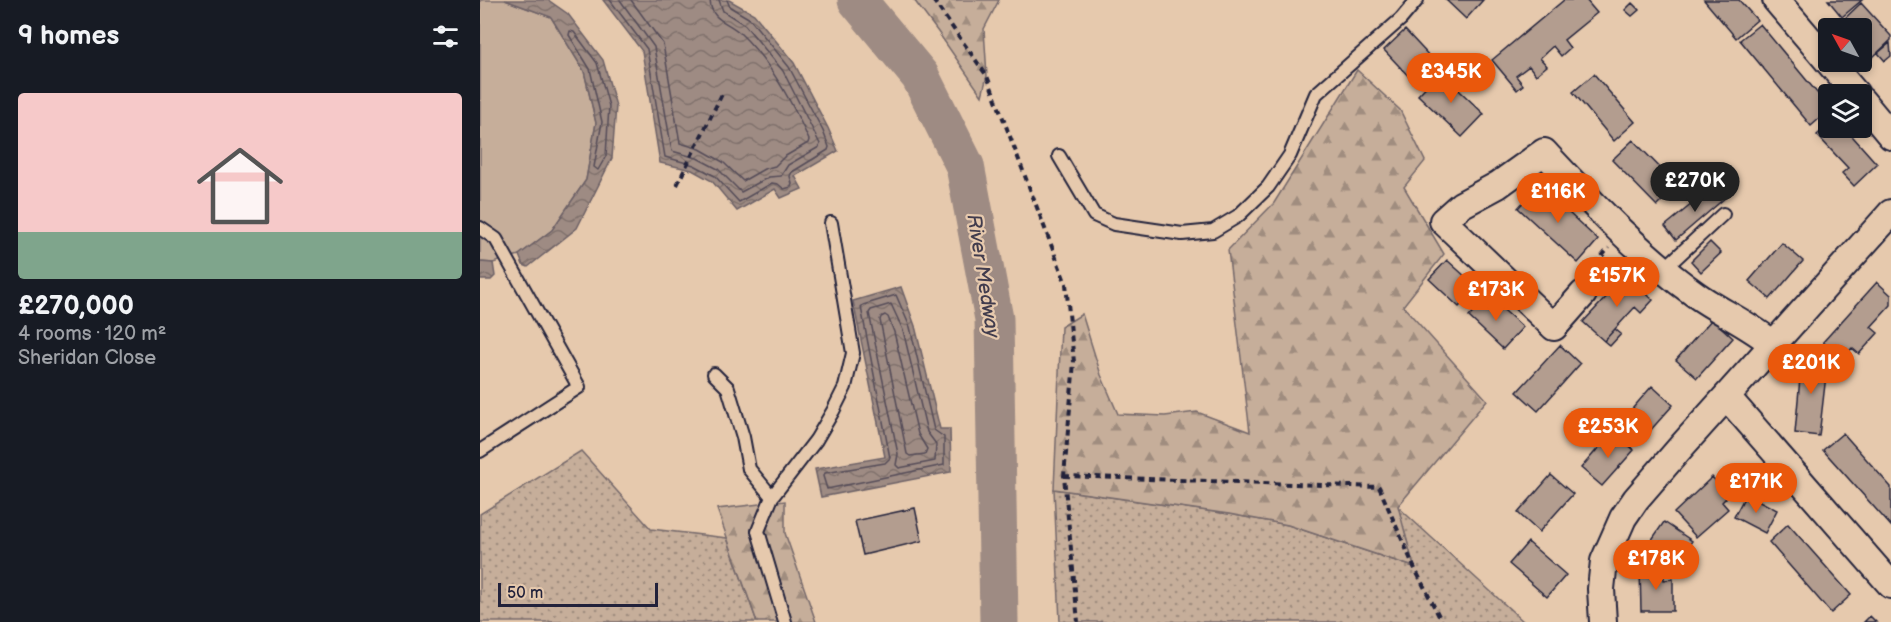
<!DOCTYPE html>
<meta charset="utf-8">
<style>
:root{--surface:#171b24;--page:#242831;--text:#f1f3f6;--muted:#9ea1a6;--line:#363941;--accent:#ea580c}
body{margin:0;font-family:"Balsamiq Sans",sans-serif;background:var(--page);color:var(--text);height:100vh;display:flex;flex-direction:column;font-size:22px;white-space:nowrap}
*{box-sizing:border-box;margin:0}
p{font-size:20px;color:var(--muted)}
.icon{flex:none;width:33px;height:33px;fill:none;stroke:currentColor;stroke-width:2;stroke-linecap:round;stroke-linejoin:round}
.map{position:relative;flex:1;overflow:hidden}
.drawer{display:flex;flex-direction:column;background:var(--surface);width:480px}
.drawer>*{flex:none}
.needle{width:39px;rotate:310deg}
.fabs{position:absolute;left:1338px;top:18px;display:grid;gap:12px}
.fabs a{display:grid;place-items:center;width:54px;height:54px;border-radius:6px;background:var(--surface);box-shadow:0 3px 9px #0003;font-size:30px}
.scale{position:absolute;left:18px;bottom:15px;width:160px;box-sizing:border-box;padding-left:6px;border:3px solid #22223b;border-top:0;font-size:16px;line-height:21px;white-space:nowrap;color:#22223b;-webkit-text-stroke:4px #e6c9ad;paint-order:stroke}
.price{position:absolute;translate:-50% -51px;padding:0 14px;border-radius:21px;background:var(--accent);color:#fff;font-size:20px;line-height:39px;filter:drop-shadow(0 2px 3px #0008)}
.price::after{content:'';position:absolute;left:50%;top:36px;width:18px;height:14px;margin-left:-9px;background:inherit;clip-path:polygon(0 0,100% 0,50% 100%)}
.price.current{background:#222;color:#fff}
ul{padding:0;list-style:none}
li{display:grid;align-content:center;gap:12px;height:318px;padding:0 18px}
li+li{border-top:2px solid var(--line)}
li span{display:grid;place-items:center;height:186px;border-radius:6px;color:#555}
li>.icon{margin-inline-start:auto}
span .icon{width:108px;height:108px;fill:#fffc;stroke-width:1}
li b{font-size:26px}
h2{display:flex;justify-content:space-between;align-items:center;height:72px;padding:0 18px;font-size:26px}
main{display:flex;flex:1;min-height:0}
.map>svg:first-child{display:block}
</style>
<main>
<section class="drawer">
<h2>9 homes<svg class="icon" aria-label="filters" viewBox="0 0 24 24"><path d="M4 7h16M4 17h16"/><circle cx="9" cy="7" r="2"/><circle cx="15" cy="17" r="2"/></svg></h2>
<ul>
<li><span style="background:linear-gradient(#f6c9c9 75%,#7fa58c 0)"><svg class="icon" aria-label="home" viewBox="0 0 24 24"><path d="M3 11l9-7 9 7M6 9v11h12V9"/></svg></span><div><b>£270,000</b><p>4 rooms · 120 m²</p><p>Sheridan Close</p></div></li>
</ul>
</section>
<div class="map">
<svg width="1411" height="622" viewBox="0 0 1411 622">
<defs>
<pattern id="grass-dots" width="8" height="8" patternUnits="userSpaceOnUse" patternTransform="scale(1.5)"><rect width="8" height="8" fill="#c6ae9a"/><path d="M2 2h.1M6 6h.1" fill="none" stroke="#a08d7f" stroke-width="1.8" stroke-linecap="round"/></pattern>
<pattern id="forest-firs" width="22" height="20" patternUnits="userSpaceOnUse" patternTransform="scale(1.5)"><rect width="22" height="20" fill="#c6ae9a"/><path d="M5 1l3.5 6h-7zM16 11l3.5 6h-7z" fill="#a08d7f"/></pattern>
<pattern id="water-waves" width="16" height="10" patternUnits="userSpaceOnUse" patternTransform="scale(1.5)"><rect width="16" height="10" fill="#9e8b83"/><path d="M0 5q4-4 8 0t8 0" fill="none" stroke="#80716c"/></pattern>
</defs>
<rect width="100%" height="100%" fill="#e6c9ad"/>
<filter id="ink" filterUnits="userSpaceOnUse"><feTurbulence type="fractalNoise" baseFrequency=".0167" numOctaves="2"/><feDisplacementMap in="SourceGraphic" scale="12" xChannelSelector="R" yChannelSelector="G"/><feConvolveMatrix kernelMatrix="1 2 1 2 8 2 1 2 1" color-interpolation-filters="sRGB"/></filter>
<g filter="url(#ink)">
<path fill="url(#grass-dots)" stroke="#74686a" stroke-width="1.5" d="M101 451 171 529 247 538 277 622H0V514Z
M574 489 749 514 808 525 934 567 917 506 1044 622H580Z"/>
<path fill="url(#forest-firs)" stroke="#74686a" stroke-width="1.5" d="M434 0H519L504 29 507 76 502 96 458 32Z
M877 70 920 110 945 161 924 187 964 254 923 306 1007 400 918 506 934 567 808 525 749 514 574 489 581 327 602 314 621 375 638 414 685 416 717 412 770 432 748 250 794 203Z
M305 501V533L336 622H277L237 509Z"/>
<path fill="#c6ae9a" stroke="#74686a" stroke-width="1.5" d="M0 0H25L71 17 104 71 116 123 106 180 72 230 39 255 13 263 0 262Z"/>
<path fill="url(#water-waves)" stroke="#6c6166" stroke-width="1.5" d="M25 0H68L88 14 123 60 136 106 132 158 97 228 48 267 43 265 39 255 72 230 106 180 116 123 104 71 71 17Z
M123 0H249L274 14 314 63 348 128 358 151 315 176 322 189 301 198 295 189 257 211 232 181 212 170 180 163 162 51Z
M0 262 13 263 15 276 11 280H0Z
M421 287 435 326 460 429H470L471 472 341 497 335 469 405 457 373 301Z"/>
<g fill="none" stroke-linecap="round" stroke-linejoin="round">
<path stroke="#544c58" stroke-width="1.5" d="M130 0 167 49 185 157 214 165 235 176 259 202 292 183 298 184 304 189 311 187 312 184 310 176 312 172 348 150 349 147 343 131 309 67 270 19 250 7 247 0
M140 0 174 47 192 151 217 158 238 169 261 192 289 177 301 176 308 165 339 147 340 144 303 71 265 25 243 11 239 0
M151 0 183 44 200 143 220 149 243 162 263 181 284 169 295 166 304 157 328 143 329 140C313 104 289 60 260 33 247 21 231 21 230 0
M90 31 94 32 117 63 129 106 126 156 118 170 114 167 122 122 110 69 89 35Z
M416 295 430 327 454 430 464 437V465L347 489 343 476 345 473 405 463 410 458 381 307 383 305Z
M411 304 423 330 447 432 456 444 455 461 419 468 416 465 418 454 389 313 391 310Z
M405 315 408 317 414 332 438 434 447 449 445 454 430 456 427 454 400 320 401 317Z"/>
<path stroke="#9e8b83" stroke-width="39" d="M377 0 440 76 485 166 514 319 519 622"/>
</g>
<path fill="#b39d8f" stroke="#22223b" stroke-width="1.5" d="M966 0H1003L986 19Z
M1084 0H1106L1117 13 1084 40 1090 48 1081 56 1073 46 1060 58 1067 66 1056 75 1049 66 1036 76 1043 85 1037 90 1012 60Z
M1224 0H1259L1277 20 1256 38Z
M1348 0H1382L1362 17Z
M1152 3 1159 10 1152 16 1145 10Z
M1381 3 1411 36V40L1392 58 1382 46V28H1365L1360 23Z
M1280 24 1348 106V111L1331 126 1260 40Z
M925 30 954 61 933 81 904 50Z
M1410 43 1411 56 1405 61 1398 53Z
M960 72 1004 114 982 137 938 95Z
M1114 74 1155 122 1134 141 1093 92Z
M1348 125V128H1365L1397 164 1374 186 1362 173 1368 168 1337 135Z
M1153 140 1197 185 1177 206 1132 160Z
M1059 185 1118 240 1098 263 1038 208Z
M1235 185 1245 198 1196 240 1185 226Z
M1230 242 1241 253 1221 272 1211 261Z
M1302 243 1323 261 1290 299 1269 281Z
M967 260 997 287 979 307 949 279Z
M1147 275 1173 300 1161 313 1155 307 1124 341 1103 322Z
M1397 282 1411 295V305L1391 327 1398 333 1379 354 1372 348 1362 359 1343 342Z
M1008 296 1043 327 1023 349 989 317Z
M1232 319 1253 338 1217 378 1196 360Z
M1135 329 1141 334 1130 346 1124 341Z
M1080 345 1100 364 1058 411 1037 392Z
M1322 356 1348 358 1339 436 1315 433Z
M1172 386 1193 405 1160 442 1139 424Z
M1133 431 1154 450 1122 486 1101 468Z
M1363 433 1411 487V526L1343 450Z
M1071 475 1093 494 1059 532 1038 513Z
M1232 477 1249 495 1242 502 1248 509 1216 537 1194 513Z
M1266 494 1297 510 1285 533 1254 517Z
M435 508 442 541 383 555 375 521Z
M1184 522 1212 541 1202 555 1195 550 1190 557 1198 563 1192 571 1164 551Z
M1308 524 1371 595 1351 613 1289 542Z
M1048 542 1086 575 1067 597 1029 564Z
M1183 567 1184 580 1193 579V611H1161L1160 568Z
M1390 616 1396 622H1384Z"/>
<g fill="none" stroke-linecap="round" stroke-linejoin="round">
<defs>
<path id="service" d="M579 156 614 215 634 224 702 234 733 231 758 216 788 187 810 155 836 94 921 19 937 0
M0 228 16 239 99 387 0 451
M1184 269 1243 214
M234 374 248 388 263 437 269 469 292 497
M305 622 278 531 292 497 336 440 353 411 365 387 373 353 351 223"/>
<path id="minor" d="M1296 0 1376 94
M1382 101 1411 136
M1103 294 1074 327 963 221 981 205 1018 185 1064 152C1110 201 1160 255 1215 294 1240 312 1269 324 1293 344
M1247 397 1411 585
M1123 622 1121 589 1124 561 1143 518 1156 499 1201 447 1411 213"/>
</defs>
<use href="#service" stroke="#22223b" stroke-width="16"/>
<use href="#minor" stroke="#22223b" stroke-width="30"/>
<path stroke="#22223b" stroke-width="4" stroke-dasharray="6 4.5" stroke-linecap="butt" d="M453 0 507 76 586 284 594 362 584 476 598 622
M197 185 242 94
M1108 272 1129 248
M584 476 899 487 934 567 962 622"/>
<use href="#service" stroke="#e6c9ad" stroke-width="12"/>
<use href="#minor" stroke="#e6c9ad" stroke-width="26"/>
</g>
</g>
<g text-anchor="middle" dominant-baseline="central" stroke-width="4.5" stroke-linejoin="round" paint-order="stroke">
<g font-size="20" font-style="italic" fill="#413c4d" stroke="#e6c9ad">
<text transform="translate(503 276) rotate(81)">River Medway</text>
</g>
</g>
</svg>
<div class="fabs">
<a><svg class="needle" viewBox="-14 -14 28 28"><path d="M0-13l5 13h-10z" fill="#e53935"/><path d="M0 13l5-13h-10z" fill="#9ea1a6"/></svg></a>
<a><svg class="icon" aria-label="layers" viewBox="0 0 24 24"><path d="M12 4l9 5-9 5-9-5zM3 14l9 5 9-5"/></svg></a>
</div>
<div class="scale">50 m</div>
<b class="price" style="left:971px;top:104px">£345K</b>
<b class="price current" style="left:1215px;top:213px">£270K</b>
<b class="price" style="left:1078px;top:224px">£116K</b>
<b class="price" style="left:1137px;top:308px">£157K</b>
<b class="price" style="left:1016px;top:322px">£173K</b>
<b class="price" style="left:1331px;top:395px">£201K</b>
<b class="price" style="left:1128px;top:459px">£253K</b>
<b class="price" style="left:1276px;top:514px">£171K</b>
<b class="price" style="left:1176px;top:591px">£178K</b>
</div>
</main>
